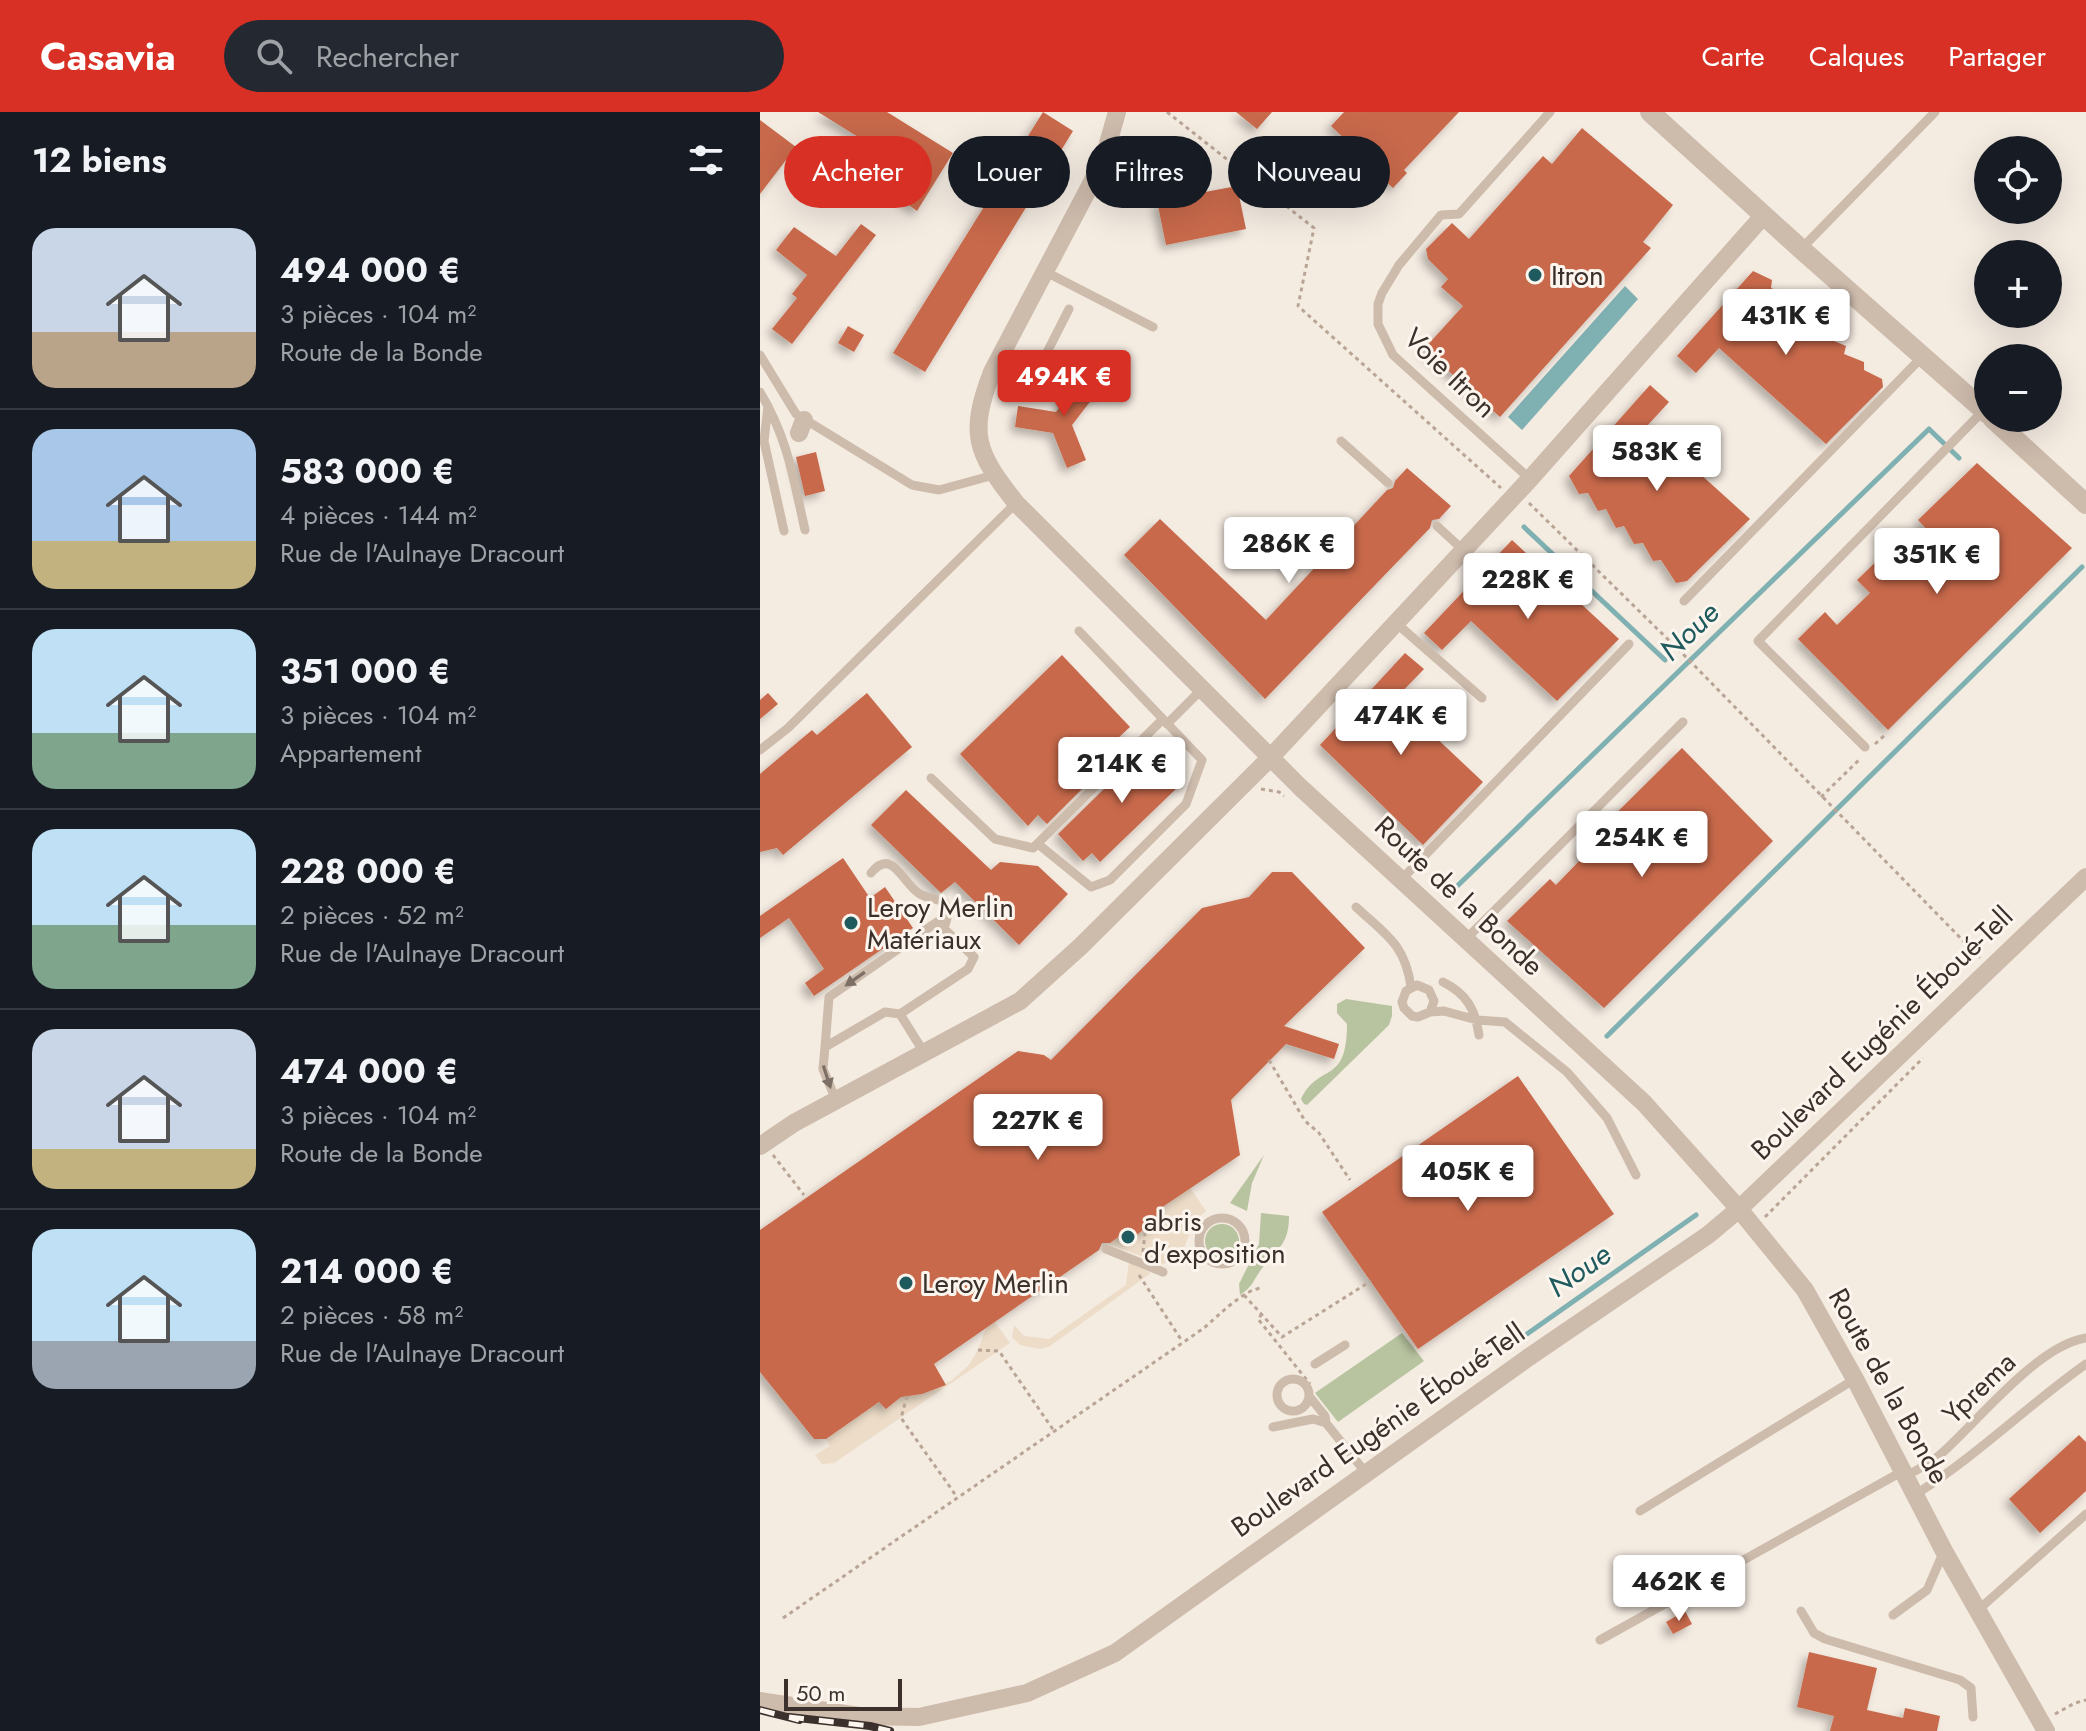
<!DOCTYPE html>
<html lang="fr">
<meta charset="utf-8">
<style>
:root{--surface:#171b24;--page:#242831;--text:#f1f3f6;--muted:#9ea1a6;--line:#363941;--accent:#d93025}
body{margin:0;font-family:Jost,sans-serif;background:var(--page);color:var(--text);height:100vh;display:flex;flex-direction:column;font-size:30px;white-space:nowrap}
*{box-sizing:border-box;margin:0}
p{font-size:26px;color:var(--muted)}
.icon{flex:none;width:44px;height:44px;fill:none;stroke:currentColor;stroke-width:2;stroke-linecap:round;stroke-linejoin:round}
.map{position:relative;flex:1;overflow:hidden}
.drawer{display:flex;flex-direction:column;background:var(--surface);width:760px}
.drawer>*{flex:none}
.hud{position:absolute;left:24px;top:24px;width:760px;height:72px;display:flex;gap:16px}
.controls{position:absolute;left:1214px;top:24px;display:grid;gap:16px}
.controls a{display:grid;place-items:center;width:88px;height:88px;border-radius:50%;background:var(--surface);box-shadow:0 8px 32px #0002;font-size:40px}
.scale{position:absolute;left:24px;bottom:20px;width:118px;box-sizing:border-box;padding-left:8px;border:4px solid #3b302b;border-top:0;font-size:22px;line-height:28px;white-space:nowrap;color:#3b302b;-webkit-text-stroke:6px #fbf5ee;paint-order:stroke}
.price{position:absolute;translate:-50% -68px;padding:0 18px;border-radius:8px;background:#fff;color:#222;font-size:26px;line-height:52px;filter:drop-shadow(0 2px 4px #0008)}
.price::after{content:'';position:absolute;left:50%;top:48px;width:24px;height:18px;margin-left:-12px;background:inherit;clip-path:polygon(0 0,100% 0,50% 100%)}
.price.active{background:var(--accent);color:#fff}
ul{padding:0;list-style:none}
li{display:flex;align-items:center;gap:24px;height:200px;padding:0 32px}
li+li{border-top:2px solid var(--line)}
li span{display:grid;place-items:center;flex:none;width:224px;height:160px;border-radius:24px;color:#555}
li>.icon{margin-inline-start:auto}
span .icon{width:96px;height:96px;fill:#fffc;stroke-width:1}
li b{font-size:34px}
h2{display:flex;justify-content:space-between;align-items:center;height:96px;padding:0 32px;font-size:34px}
.chip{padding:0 28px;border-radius:36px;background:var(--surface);box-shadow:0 8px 32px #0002;font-size:28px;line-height:72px}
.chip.active{background:var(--accent);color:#fff}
header{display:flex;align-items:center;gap:48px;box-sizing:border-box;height:112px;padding:0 40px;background:var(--accent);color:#fff}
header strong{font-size:38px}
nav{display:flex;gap:44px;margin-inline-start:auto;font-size:28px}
.search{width:560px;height:72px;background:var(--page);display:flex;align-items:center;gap:20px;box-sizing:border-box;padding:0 28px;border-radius:44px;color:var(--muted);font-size:30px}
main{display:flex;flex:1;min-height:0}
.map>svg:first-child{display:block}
</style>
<header>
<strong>Casavia</strong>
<div class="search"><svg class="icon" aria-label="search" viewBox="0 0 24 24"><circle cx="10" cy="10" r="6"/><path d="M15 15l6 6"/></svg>Rechercher</div>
<nav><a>Carte</a><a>Calques</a><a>Partager</a></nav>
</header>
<main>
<section class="drawer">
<h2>12 biens<svg class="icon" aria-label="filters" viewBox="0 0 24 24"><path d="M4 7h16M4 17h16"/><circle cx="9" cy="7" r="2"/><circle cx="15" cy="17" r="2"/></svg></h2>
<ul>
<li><span style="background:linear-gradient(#c9d6e8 65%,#b9a48a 0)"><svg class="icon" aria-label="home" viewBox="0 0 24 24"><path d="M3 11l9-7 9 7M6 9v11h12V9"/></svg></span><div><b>494 000 €</b><p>3 pièces · 104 m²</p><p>Route de la Bonde</p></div></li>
<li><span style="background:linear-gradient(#a9c7e8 70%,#c2b280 0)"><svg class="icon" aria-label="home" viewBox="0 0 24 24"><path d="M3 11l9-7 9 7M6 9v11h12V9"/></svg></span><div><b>583 000 €</b><p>4 pièces · 144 m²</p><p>Rue de l'Aulnaye Dracourt</p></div></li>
<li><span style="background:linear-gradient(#bfe0f5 65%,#7fa58c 0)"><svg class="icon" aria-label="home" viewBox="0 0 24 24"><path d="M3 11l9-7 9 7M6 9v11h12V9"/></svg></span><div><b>351 000 €</b><p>3 pièces · 104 m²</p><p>Appartement</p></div></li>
<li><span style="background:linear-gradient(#bfe0f5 60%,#7fa58c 0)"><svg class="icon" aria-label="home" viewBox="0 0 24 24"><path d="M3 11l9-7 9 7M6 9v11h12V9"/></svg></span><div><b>228 000 €</b><p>2 pièces · 52 m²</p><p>Rue de l'Aulnaye Dracourt</p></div></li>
<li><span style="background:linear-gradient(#c9d6e8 75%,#c2b280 0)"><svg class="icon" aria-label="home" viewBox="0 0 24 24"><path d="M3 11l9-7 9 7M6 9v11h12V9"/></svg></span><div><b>474 000 €</b><p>3 pièces · 104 m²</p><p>Route de la Bonde</p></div></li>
<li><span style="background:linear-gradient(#bfe0f5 70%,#9aa5b1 0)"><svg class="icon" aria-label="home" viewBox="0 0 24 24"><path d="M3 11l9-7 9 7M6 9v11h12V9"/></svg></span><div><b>214 000 €</b><p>2 pièces · 58 m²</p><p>Rue de l'Aulnaye Dracourt</p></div></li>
</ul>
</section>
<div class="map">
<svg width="1326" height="1619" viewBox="0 0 1326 1619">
<defs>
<filter id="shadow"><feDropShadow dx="-5" dy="5" stdDeviation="4" flood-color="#0004"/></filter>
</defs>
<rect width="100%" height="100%" fill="#f4ebe1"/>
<path fill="#b8c4a0" d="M586 887 632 894V904L629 913 547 993 544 992 541 987C559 950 587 974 587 912L577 901V892Z
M504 1043 492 1071 487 1099 470 1091Z
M501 1101 529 1104C529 1135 516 1136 500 1159 492 1171 493 1174 480 1183L479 1172 499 1132Z
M445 1129a17 17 0 1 1 34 0a17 17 0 1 1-34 0Z
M642 1221 664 1249 578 1310 555 1281Z"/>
<path fill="#ecdcc8" d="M430 1076 446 1099 434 1109 424 1136 416 1147 403 1152 348 1132 379 1111 403 1106 398 1098Z
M369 1150 391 1161 290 1234 280 1237 260 1233 252 1225 254 1213 264 1224 289 1227 366 1173Z
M235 1210 250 1231 74 1351 62 1352 55 1343 70 1334 66 1327 129 1283H158L191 1269 209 1253 218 1238 226 1216Z"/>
<path fill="#7fb0b2" d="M865 174 878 187 762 318 748 305Z"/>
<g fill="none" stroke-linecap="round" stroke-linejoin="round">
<path stroke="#7fb0b2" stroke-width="5" d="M764 415 905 548
M689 782 1169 317 1199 346
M847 924 1322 455
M767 1222 936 1103"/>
</g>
<path fill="#c8694b" filter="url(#shadow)" d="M58 0H127L193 41 157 99 142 88 146 81 120 65 132 46Z
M283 0 313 19 165 260 133 241Z
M476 0H512L497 17Z
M584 0H699L644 58 647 61 633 76 591 38 593 35 571 14Z
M0 8 36 35 0 82Z
M822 16 913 93 883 130 891 136 740 305 664 237 703 194 681 175 688 167 668 147 666 137 692 111 709 127 783 44 792 52Z
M477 74 486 117 406 133 397 89Z
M101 112 116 123 32 232 12 217 37 186 32 182 47 163 16 138 34 115 76 144Z
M993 159 1012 168 1011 176 1030 184V192L1049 200 1048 209 1067 218V226L1086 234 1084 242 1104 250V258L1122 267 1123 275 1066 332 959 236 936 261 917 244Z
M88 214 104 223 94 240 78 231Z
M329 256 346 269 312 313 326 348 307 356 293 321 255 315 258 294 296 300Z
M890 273 909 290 887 314 990 407 927 469 916 471 901 448 893 449 883 431 874 432 864 414 856 416 846 397 838 399 828 381 819 382 809 364Z
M56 340 65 379 45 384 36 345Z
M1217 351 1312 436 1128 618 1038 527 1065 500 1077 513 1110 481 1097 468 1125 441 1137 454 1170 421 1158 408Z
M647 356 691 394 679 407 672 408 670 416 505 587 364 443 400 407 506 508 627 378 633 376 635 369Z
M752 428 859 527 797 589 711 509 682 538 664 521Z
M645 541 664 557 635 587 723 670 663 733 560 633Z
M302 543 370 615 356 628 363 636 287 712 278 703 268 714 200 642Z
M8 581 18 592 0 607V588Z
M107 581 152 635 23 743 17 736 0 740V662L52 618 57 623Z
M392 630 421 660 413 668 419 674 340 750 332 741 323 749 298 722Z
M922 636 1013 729 844 896 747 809 790 767 796 773 822 746 817 740Z
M146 678 231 758 240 750 278 754 308 782 259 833 195 770 181 781 111 713Z
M83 746 110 786 125 775 153 816 54 884 45 871 64 857 29 806 0 826V804Z
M512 760H532L605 836 524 914 579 932 574 947 526 932 471 988 480 1043 398 1098 404 1106 385 1120 383 1118 366 1131 360 1124 350 1131H342L339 1138 174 1252 186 1273 162 1282 141 1285 126 1297 119 1290 66 1327H54L0 1260V1118L258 939 284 943 291 948 442 796 489 785Z
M758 964 854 1102 658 1237 562 1100Z
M1319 1323 1326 1330V1379L1280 1421 1249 1387Z
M925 1499 932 1512 913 1522 906 1510Z
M1049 1540 1117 1556 1107 1598 1143 1606 1145 1596 1180 1604 1177 1619H1070L1074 1604 1037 1595Z"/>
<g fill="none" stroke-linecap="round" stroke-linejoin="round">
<path stroke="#b9a596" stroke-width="3" stroke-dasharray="4 4" stroke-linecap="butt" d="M407 0 554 116 538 194 741 376
M769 391 928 547 1220 846
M1115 632 1125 623
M501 677 519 680 524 684
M1061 685 1101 646
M509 948 545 1009 559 1021 590 1068
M13 1043 44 1083
M1005 1105 1163 946
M383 1140 385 1120
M379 1163 422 1229
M484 1183 522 1225 611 1169
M502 1202 498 1207 550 1272
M218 1238 239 1239 294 1319
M147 1284 141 1306 197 1385
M23 1506 444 1216C458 1204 485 1176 503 1176
M1295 1602 1315 1591 1326 1588"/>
<path stroke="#cdbbac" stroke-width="9" d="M1041 137 1175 0
M284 159 393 215
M243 238 300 272
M0 243 36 302 152 373 179 378 234 363
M278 258 309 197
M0 280C28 327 33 365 45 418
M8 294 4 329 24 419
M581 329 628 371
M770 367 633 243 618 212V192L622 181 639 153 681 103 699 102 790 0
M677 414 703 438
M924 489 1162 245
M636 511 722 586
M407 612 442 577
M1105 635 998 529 1224 298
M0 638 28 616 256 391
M171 666 235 727 273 736 403 607
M278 732 331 775 350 768 426 692 442 648 319 519
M111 761C133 734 143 773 160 782 167 786 177 787 184 790L189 799 184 817
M640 769 869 532
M596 795C626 823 645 832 651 875
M705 828 923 610
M683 870C707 882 715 897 719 923
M670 900 674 889 669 878 657 873 646 879 642 890 644 896 652 904 658 905 670 900 684 899 717 908 745 910 807 960 847 1006 876 1063
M65 935 69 885 177 810 214 845 208 857 140 902
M76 988 63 957 65 935 125 900 140 902 165 942
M439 1129a23 23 0 1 1 46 0a23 23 0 1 1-46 0Z
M346 1137 403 1160
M555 1252 585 1233
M517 1283a16 16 0 1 1 32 0a16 16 0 1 1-32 0Z
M549 1284 565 1304 566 1311 606 1361
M513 1315 553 1307 566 1311
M1145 1364C1158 1358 1171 1351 1182 1341 1218 1309 1278 1233 1326 1226
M1156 1382C1217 1344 1268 1293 1326 1252
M880 1399 1095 1267
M1041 1499 1054 1521 1065 1527 1200 1568 1211 1576 1213 1605
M1217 1499 1326 1402
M1133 1503 1167 1478 1184 1439
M840 1528 1143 1359"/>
<path stroke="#cdbbac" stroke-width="18" d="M357 0 345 42 331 72 232 260C208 323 216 340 256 391L540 675 884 991 979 1097 1045 1178 1095 1267 1184 1439 1286 1619
M39 321 44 308
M0 1034 34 1011 260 889 321 834 510 646 770 367 1004 103
M0 1589 99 1604 159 1605 267 1581 355 1541 769 1245 948 1123 979 1097 1326 765"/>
<path stroke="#cdbbac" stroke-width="20" d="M890 0 1041 137 1228 302
M1232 306 1326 392"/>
<defs>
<path id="rail" d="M0 1598 39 1608
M29 1605 110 1614 130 1619"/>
</defs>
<use href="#rail" stroke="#3b302b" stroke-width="8"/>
<use href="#rail" stroke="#fbf5ee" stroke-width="5" stroke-dasharray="15" stroke-linecap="butt"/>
</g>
<defs><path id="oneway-solid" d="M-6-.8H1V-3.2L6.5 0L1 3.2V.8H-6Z" transform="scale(2)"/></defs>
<g fill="#7d6f65">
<use href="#oneway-solid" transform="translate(95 867) rotate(145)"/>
<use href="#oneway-solid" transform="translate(67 965) rotate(72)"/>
</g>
<g fill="#1f5a5e" stroke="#fbf5ee" stroke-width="3">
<circle cx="775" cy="163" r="8"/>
<circle cx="91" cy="811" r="8"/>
<circle cx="368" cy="1125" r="8"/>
<circle cx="146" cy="1171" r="8"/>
</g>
<g text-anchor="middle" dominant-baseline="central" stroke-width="6" stroke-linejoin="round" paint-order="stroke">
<g font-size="28" fill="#3b302b" stroke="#fbf5ee" text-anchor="start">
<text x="791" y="163">Itron</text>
<text x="107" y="795">Leroy Merlin<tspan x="107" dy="32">Matériaux</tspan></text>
<text x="384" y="1109">abris<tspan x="384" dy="32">d’exposition</tspan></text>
<text x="162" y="1171">Leroy Merlin</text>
</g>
<g font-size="28" fill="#3b302b" stroke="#fbf5ee">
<text transform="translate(690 261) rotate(44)">Voie Itron</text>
<text transform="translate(699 784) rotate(43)">Route de la Bonde</text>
<text transform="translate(1122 921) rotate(-44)">Boulevard Eugénie Éboué-Tell</text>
<text transform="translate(1129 1274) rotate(61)">Route de la Bonde</text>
<text transform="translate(1219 1276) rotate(-44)">Yprema</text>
<text transform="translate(618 1318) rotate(-35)">Boulevard Eugénie Éboué-Tell</text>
</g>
<g font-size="30" font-style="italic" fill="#1f5a5e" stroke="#fbf5ee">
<text transform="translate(929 519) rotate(-44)">Noue</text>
<text transform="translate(819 1158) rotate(-35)">Noue</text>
</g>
</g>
</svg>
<div class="controls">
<a><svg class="icon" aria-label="locate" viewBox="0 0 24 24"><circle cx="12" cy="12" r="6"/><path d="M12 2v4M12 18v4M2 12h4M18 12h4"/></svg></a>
<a>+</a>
<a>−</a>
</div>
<div class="scale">50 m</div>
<b class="price" style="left:1026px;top:245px">431K €</b>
<b class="price active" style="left:304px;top:306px">494K €</b>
<b class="price" style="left:897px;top:381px">583K €</b>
<b class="price" style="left:529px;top:473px">286K €</b>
<b class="price" style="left:1177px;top:484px">351K €</b>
<b class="price" style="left:768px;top:509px">228K €</b>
<b class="price" style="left:641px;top:645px">474K €</b>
<b class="price" style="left:362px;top:693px">214K €</b>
<b class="price" style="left:882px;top:767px">254K €</b>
<b class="price" style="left:278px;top:1050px">227K €</b>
<b class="price" style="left:708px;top:1101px">405K €</b>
<b class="price" style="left:919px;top:1511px">462K €</b>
<div class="hud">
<a class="chip active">Acheter</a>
<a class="chip">Louer</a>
<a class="chip">Filtres</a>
<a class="chip">Nouveau</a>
</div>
</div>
</main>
